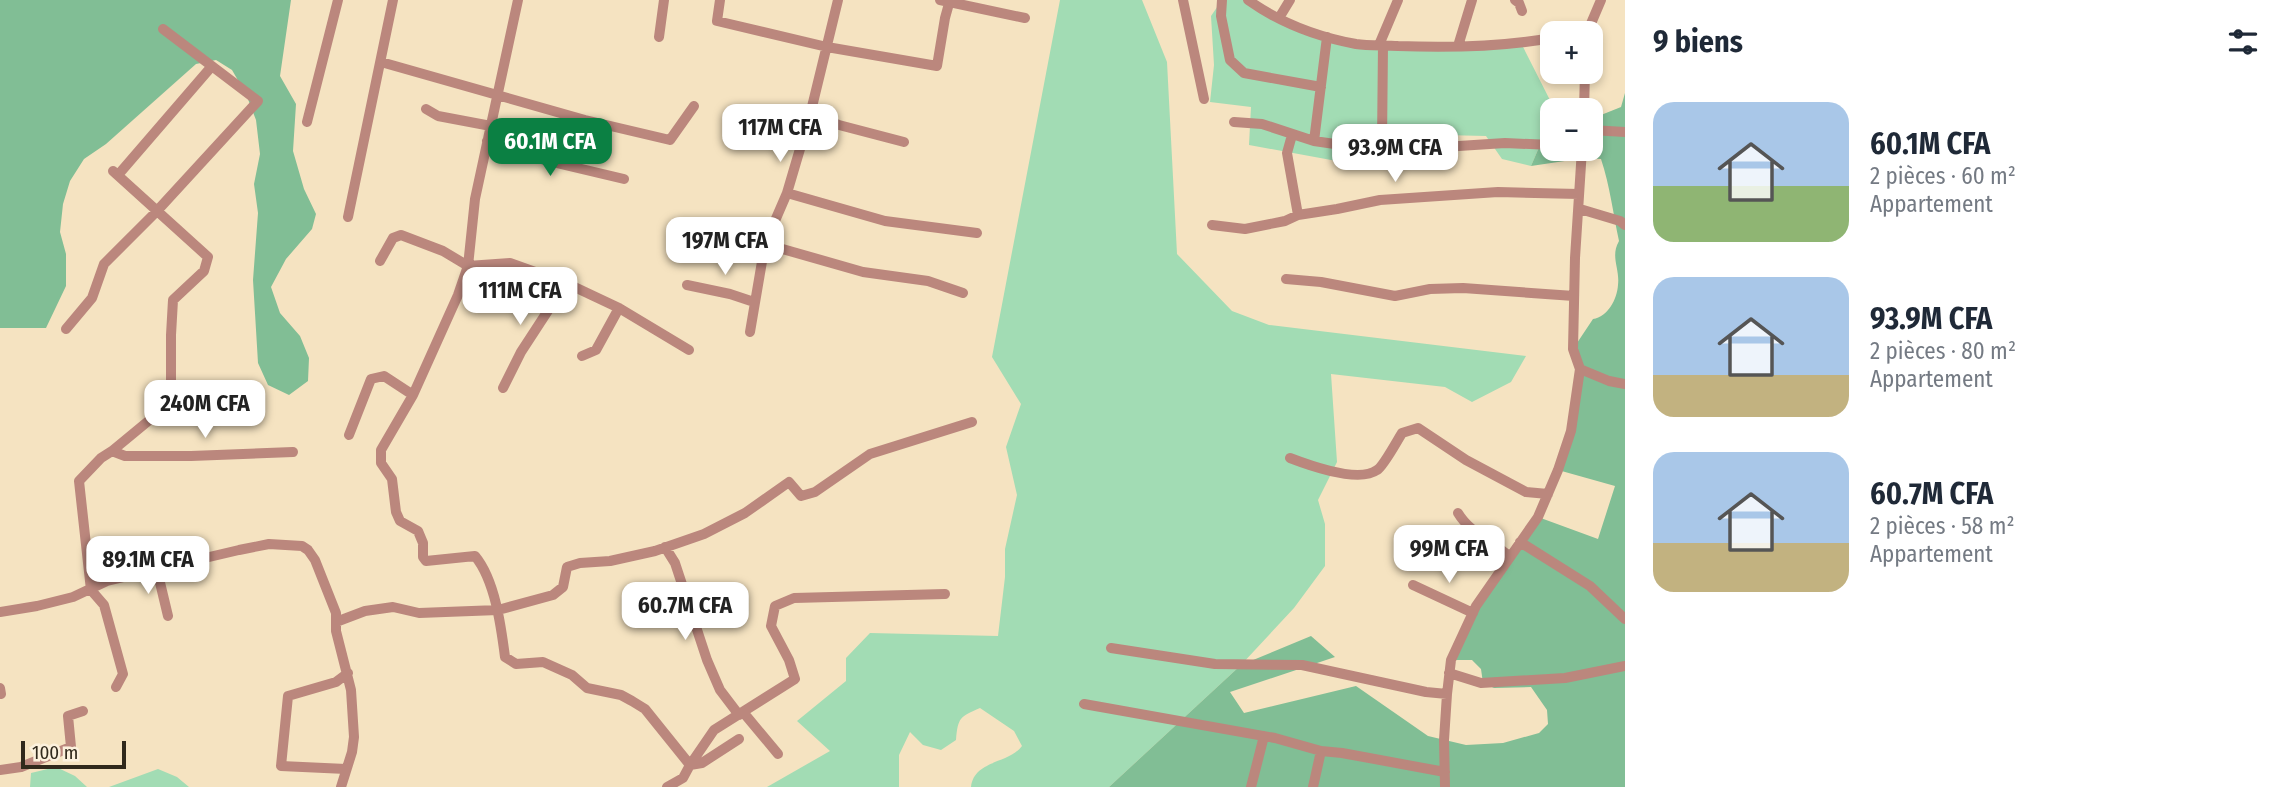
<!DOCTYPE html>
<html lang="fr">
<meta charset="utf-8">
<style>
:root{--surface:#fff;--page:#f6f6f7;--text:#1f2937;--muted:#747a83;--accent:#0b8043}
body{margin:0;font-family:"Fira Sans Condensed",sans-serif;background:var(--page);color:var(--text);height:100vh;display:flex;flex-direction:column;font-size:26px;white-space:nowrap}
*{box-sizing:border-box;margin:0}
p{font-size:23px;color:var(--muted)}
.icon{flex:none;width:38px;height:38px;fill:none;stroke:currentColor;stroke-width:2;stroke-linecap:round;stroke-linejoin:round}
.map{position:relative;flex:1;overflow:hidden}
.panel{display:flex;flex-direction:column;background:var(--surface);width:665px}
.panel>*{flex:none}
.tools{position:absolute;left:1540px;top:21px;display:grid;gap:14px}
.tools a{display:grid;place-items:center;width:63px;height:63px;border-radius:14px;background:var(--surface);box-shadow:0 4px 10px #0003;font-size:35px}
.scale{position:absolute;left:21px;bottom:18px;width:105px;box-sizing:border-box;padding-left:7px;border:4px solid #30291c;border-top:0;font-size:19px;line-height:24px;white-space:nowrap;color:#30291c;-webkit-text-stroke:5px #fcf1dd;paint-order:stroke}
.price{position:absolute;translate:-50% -60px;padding:0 16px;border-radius:14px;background:#fff;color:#222;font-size:23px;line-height:46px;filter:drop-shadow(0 2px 4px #0008)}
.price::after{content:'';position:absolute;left:50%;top:42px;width:21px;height:16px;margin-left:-10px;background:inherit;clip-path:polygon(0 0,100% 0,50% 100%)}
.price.selected{background:var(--accent);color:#fff}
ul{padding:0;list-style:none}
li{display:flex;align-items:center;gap:21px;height:175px;padding:0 28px}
li span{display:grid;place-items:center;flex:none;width:196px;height:140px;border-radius:21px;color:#555}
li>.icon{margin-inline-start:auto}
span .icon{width:84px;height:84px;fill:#fffc;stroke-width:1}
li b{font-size:30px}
h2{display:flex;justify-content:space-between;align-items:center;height:84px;padding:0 28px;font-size:30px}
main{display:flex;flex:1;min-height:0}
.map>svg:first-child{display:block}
</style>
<main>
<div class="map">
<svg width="1625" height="787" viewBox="0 0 1625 787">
<rect width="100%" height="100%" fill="#f5e3c1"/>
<path fill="#a2dcb4" d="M1060 0H1142L1167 62 1177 254 1232 311 1269 325 1526 356 1511 382 1472 402 1445 387 1331 374 1337 462 1318 500 1325 524V566L1294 608 1241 665 1109 787H971C974 760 1009 764 1022 746L1014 731 980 708C960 717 958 717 956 740L941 750 923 745 910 732 899 755V787H767L830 751 797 721 846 681V658L870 633 998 636 1005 577V549L1017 495 1006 447 1021 404 992 357Z
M1222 0H1248L1265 12 1358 44 1521 43 1555 110H1552V117L1531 166 1502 159 1486 136 1401 134 1394 165 1380 169 1249 145 1251 107 1210 102 1214 65 1211 16Z
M56 767 75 776 87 787H30L31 773Z
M158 769 177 777 189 787H109Z"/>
<path fill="#81be95" d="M0 0H291L280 76 296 104 293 151 304 189 316 214 312 229 286 259 271 287 280 313 300 336 309 358 308 381 289 395 268 385 258 363 253 280 258 213 254 184 260 154 256 120 246 94 232 70 216 60 196 64 106 144 84 159 70 181 63 204 60 232 66 254V286L46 328H0Z
M1625 93V787H1109L1241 665 1311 636 1335 657 1230 692 1244 713 1356 686 1428 736 1466 745 1503 743 1539 733 1548 724 1547 710 1531 687 1494 688 1483 683 1481 669 1472 660H1451L1476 606 1538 517 1598 539 1615 486 1558 470 1580 369 1573 349 1593 319C1608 317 1617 299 1618 285 1620 268 1610 257 1619 241 1613 213 1610 186 1601 159L1585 158 1531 166 1552 117V149H1591V119L1621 107Z"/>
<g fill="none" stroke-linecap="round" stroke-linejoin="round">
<path stroke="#bb877d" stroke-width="10" d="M518 0 475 199 468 266 458 295 413 395 381 450V463L392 479 396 512 400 521 418 531 423 543V557L426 561 475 556C495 580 501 626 505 657L516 664 543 662 572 675 587 688 621 695 632 701 645 709 690 765 683 778 667 787
M720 0 717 21 827 47 937 66 945 18 950 0
M940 0 1025 18
M1183 0 1204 99
M1222 0 1221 16 1230 60 1244 73 1321 87
M1248 0C1279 22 1318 37 1356 44 1369 46 1384 45 1398 46 1450 48 1501 47 1552 38
M1515 0 1519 3 1522 11
M1279 18 1290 0
M1587 33 1601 0
M659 37 664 0
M1379 45 1398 0
M1458 46 1472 0
M381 62 585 120 670 140 694 106
M426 109 438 116 491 126
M1584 110 1585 72
M810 115 839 125 904 142
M307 122 338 0
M1234 122 1262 124 1314 141 1362 148 1382 142 1428 148 1505 143 1552 145
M1591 130 1625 132
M1292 135 1287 153 1298 215
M487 141 548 161 624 179
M1314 141 1327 37
M1382 142 1383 45
M1566 149 1582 153
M113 171 208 257 204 271 173 300 171 335V396L158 413 112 451 101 458 79 481 91 590 104 605 123 674 116 687
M118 175 212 66
M787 193 885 221 977 233
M1580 209 1620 221 1625 225
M348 217 393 0
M1212 225 1245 229 1285 221 1298 215 1337 209 1380 200 1498 192 1579 194
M765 244 863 272 928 281 963 293
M380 261 393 238 401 235 443 251 468 266 510 263 566 283 619 308 689 350
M1286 279 1321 282 1395 296 1430 289 1463 288 1574 296
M687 285 730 294 754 302
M66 329 92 298 104 264 156 212 258 101 163 29
M750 332 765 244 787 193 810 115 838 0
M582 356 596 350 619 308
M1580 369 1609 381 1625 384
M503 388 521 352 566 283
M349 435 371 379 384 376 413 395
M112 451 125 456H191L293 452
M1290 458C1311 466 1359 483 1377 470 1383 467 1397 441 1402 433L1418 428 1466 460 1526 492 1548 494
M1458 513C1470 533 1492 541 1510 557
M1520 542 1590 586 1625 619
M665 547 675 563 707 660 720 690 739 715
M157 570 168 616
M1413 585 1473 613
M0 612 37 606 73 597 107 581 239 550 269 544 302 546 308 550 315 560 336 613V631L351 690 354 737 352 752 341 787
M336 622 365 611 393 607 419 613 498 610 553 595 563 587 567 567 580 563 610 561 655 551 704 534 745 513 789 482 801 496 815 492 870 454 972 422
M1111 648 1215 664 1302 665 1426 692 1447 694
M1449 673 1481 683 1565 678 1625 666
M0 688 1 694
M1084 704 1275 738 1321 751 1342 753 1445 772
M743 712 778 754
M690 765 714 730 795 679 789 660 771 626 775 606 794 598 945 594
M690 765 702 763 739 739
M346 769 281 766 288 696 336 682 348 673
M0 770 21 767 71 747 68 716 83 711
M1251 787 1264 736
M1313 787 1321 751
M1445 787 1444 740 1447 694 1451 660 1476 606 1538 517 1558 470 1571 431 1580 369 1573 349 1575 258 1582 149"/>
</g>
</svg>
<div class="tools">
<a>+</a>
<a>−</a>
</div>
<div class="scale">100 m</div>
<b class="price" style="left:780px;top:164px">117M CFA</b>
<b class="price selected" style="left:550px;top:178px">60.1M CFA</b>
<b class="price" style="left:1395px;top:184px">93.9M CFA</b>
<b class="price" style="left:725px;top:277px">197M CFA</b>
<b class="price" style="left:520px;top:327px">111M CFA</b>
<b class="price" style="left:205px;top:440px">240M CFA</b>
<b class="price" style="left:1449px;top:585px">99M CFA</b>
<b class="price" style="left:148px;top:596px">89.1M CFA</b>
<b class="price" style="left:685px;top:642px">60.7M CFA</b>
</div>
<section class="panel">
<h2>9 biens<svg class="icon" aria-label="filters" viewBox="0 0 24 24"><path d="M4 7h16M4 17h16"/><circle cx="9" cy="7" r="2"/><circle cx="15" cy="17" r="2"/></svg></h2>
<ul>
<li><span style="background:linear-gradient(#a9c7e8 60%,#8fb573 0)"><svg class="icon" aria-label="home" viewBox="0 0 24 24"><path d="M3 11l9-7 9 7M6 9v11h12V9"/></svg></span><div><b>60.1M CFA</b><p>2 pièces · 60 m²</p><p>Appartement</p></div></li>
<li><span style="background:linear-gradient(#a9c7e8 70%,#c2b280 0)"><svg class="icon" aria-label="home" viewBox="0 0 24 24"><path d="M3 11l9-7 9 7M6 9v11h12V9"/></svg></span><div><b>93.9M CFA</b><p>2 pièces · 80 m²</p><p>Appartement</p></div></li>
<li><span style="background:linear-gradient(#a9c7e8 65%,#c2b280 0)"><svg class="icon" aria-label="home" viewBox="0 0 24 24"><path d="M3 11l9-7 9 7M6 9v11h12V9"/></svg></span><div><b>60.7M CFA</b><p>2 pièces · 58 m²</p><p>Appartement</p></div></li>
</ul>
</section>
</main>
